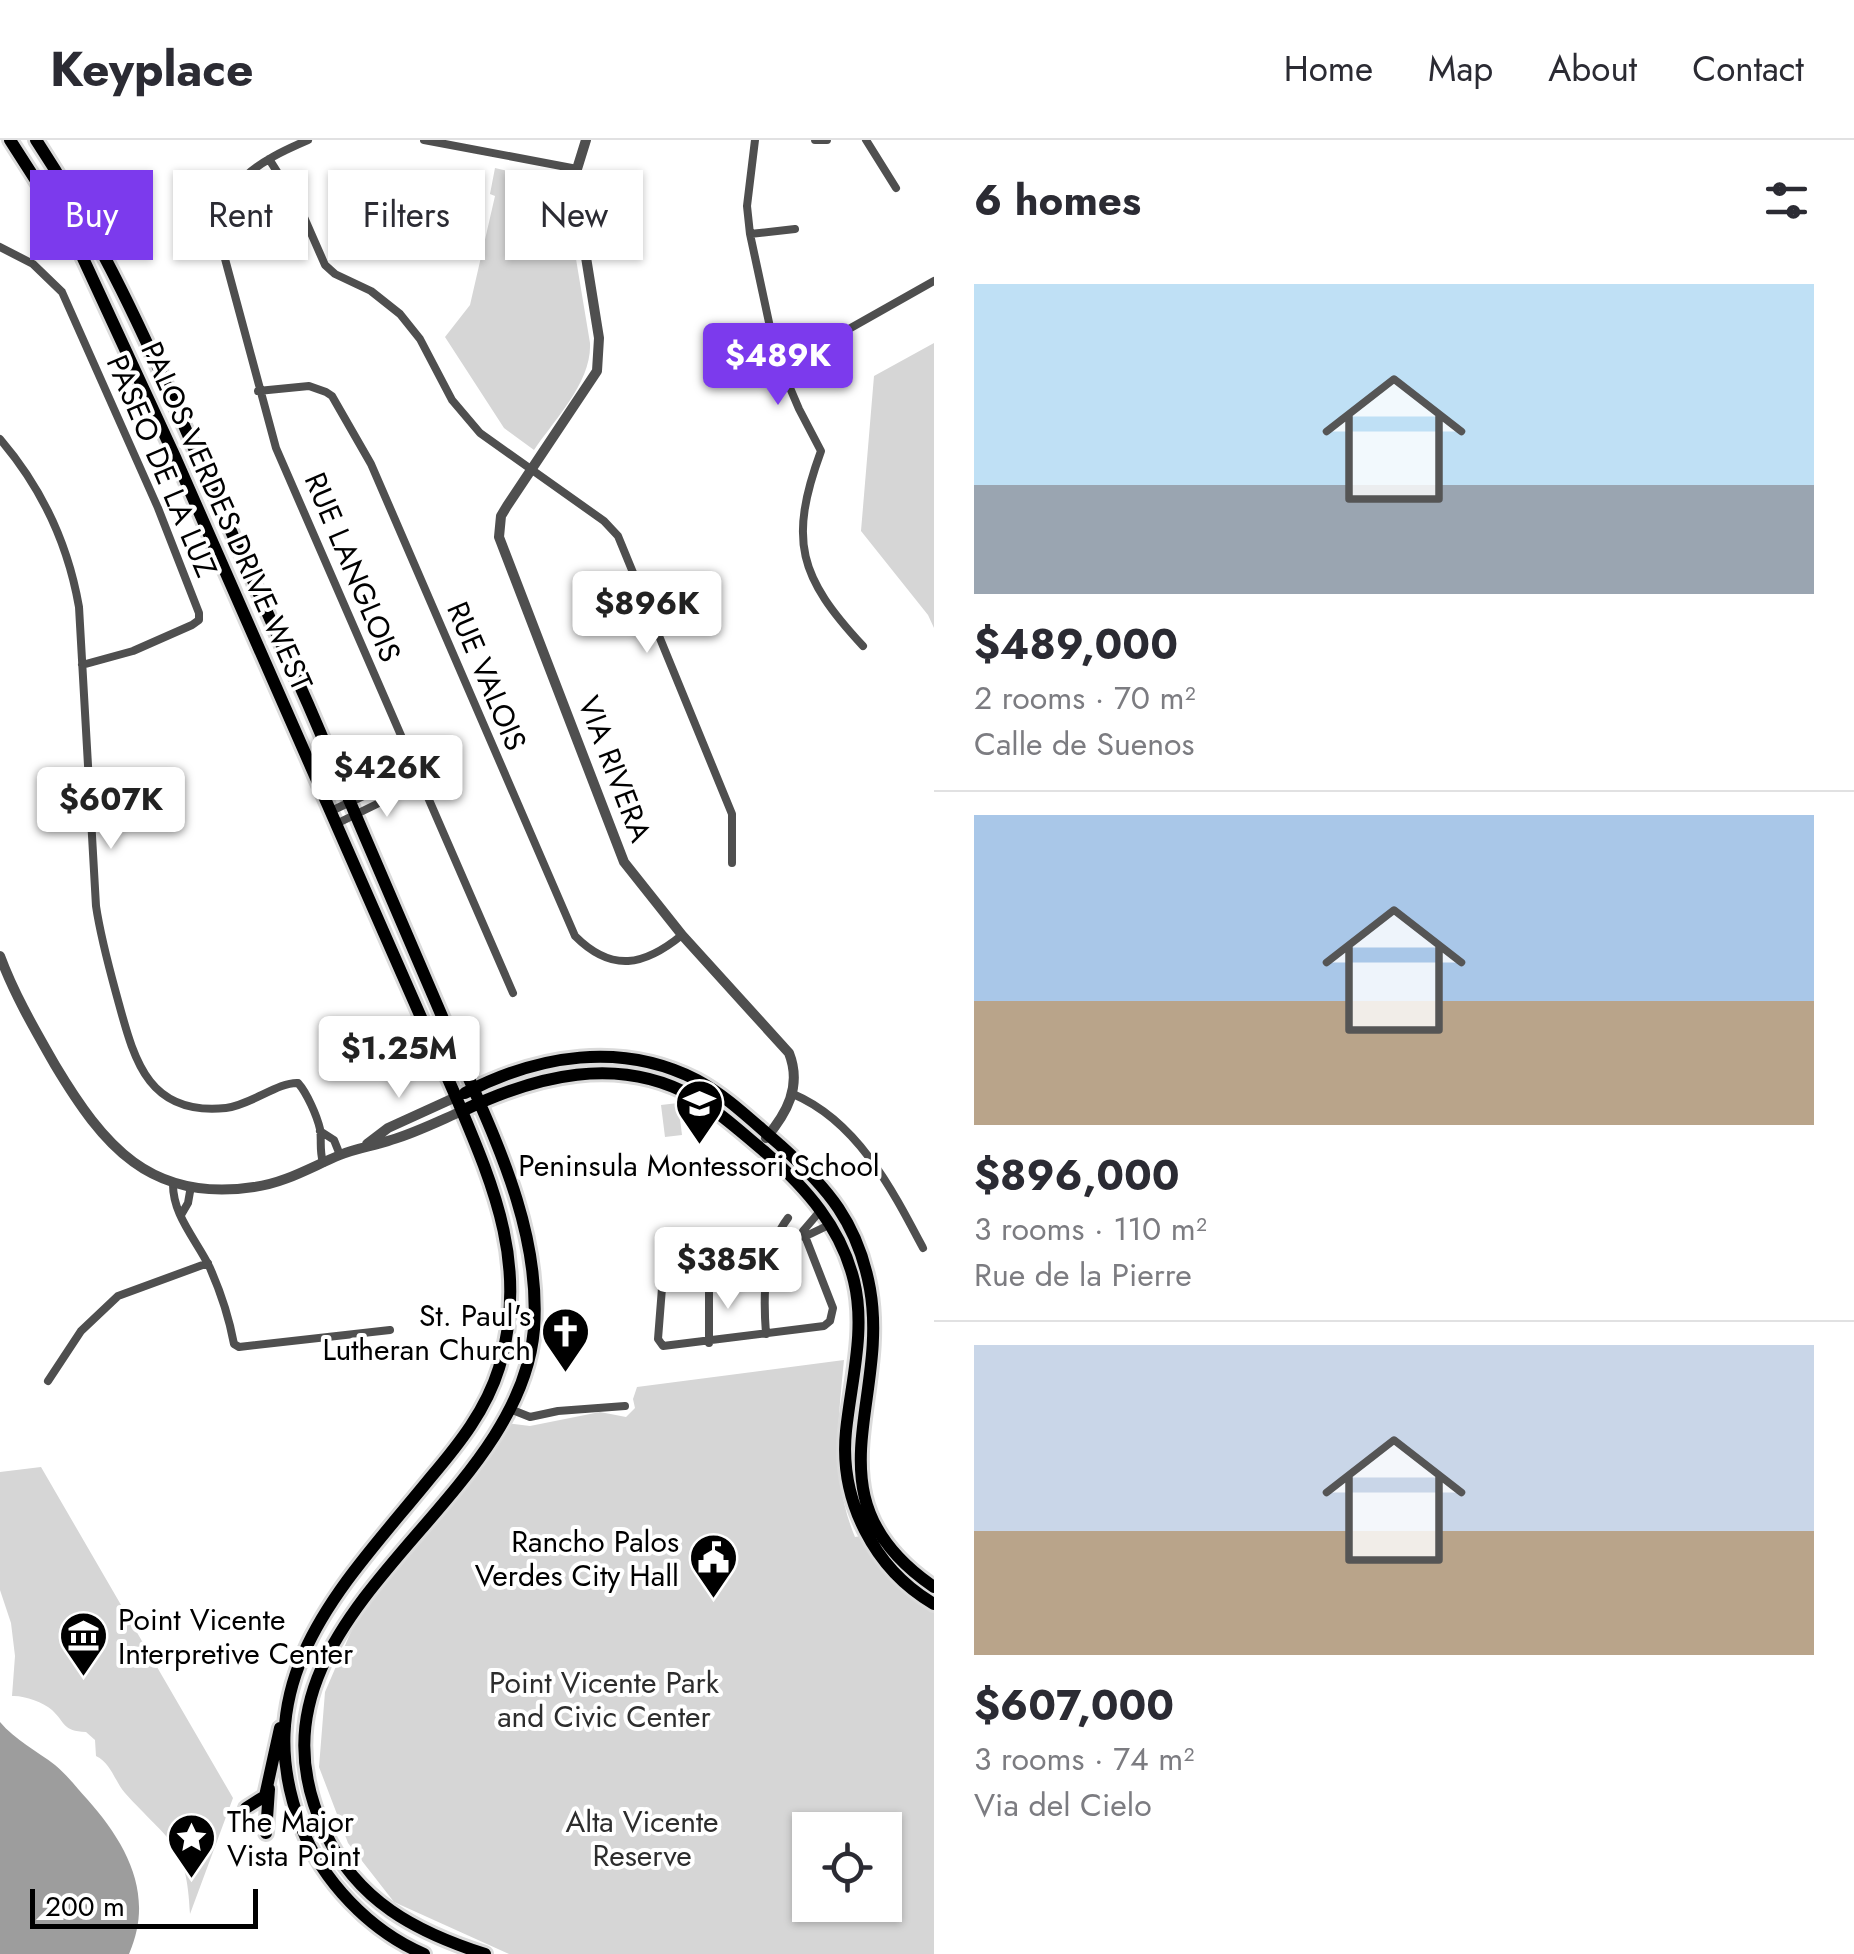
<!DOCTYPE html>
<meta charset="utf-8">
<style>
:root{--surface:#fff;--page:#f7f7f7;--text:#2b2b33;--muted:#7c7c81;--line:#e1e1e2;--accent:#7c3aed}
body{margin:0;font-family:Jost,sans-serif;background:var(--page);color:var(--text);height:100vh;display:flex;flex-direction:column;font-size:38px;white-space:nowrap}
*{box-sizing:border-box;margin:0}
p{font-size:32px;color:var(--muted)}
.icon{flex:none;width:55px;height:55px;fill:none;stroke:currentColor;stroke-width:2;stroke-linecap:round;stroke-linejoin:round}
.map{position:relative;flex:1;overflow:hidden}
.details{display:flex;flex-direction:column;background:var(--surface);width:920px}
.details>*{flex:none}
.guide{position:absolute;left:30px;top:30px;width:752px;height:90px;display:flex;gap:20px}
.fabs{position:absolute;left:792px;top:1672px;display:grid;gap:20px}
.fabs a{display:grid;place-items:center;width:110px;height:110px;border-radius:0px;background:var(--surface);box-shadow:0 2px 8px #0004;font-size:50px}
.scale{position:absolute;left:30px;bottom:25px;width:228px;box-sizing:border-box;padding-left:10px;border:5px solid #000;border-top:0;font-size:28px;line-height:35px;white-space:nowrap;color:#000;-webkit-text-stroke:8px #fff;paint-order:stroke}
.price{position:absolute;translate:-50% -85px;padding:0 22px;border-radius:10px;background:#fff;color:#222;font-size:32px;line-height:65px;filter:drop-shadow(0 2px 5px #0008)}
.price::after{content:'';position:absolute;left:50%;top:60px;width:30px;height:22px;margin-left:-15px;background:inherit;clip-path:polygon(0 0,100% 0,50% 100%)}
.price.active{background:var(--accent);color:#fff}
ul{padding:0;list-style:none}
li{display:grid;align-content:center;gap:20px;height:530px;padding:0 40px}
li+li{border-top:2px solid var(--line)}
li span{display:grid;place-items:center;height:310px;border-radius:0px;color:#555}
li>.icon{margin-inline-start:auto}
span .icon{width:180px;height:180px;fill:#fffc;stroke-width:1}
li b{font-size:42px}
h2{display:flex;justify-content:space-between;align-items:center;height:120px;padding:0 40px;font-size:42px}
.tag{padding:0 35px;border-radius:0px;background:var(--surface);box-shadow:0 2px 8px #0004;font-size:35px;line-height:90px}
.tag.active{background:var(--accent);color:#fff}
header{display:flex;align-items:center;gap:60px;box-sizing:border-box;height:140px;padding:0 50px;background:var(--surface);border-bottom:2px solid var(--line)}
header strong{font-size:48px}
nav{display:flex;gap:55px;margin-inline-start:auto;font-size:35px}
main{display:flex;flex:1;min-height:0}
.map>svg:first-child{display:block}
</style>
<header>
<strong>Keyplace</strong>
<nav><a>Home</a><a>Map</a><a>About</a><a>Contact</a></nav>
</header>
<main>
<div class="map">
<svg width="934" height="1814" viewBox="0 0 934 1814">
<rect width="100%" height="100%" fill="#fff"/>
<path fill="#d6d6d6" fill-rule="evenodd" d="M495 28 524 35 519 60 568 71 590 203C592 242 555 279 534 310L504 288 445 197 470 165 495 56 490 54Z
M934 203V488L928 475 861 391 874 236Z
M678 963 682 995 665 997 661 965Z
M844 1220C838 1280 831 1340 855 1397L861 1396C882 1428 903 1449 934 1471V1814H509L394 1762 348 1703 319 1627 325 1552 359 1473 507 1283 530 1286 600 1272 626 1277 635 1268 633 1259 637 1247ZM810 1690H885V1765H810Z
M41 1327 233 1658 190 1774C187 1702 169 1702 125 1653 114 1640 111 1623 96 1616L95 1600 86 1592C62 1591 66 1583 52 1570 43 1562 23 1555 12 1556L15 1516 11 1483 0 1450V1332Z"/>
<path fill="#9d9d9d" d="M0 1582C15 1600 37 1611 55 1625 67 1635 77 1648 87 1659 127 1704 155 1755 129 1814H0Z"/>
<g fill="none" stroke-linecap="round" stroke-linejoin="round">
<defs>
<path id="primary" d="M10 0 76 103 175 317 456 957C495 1049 529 1128 499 1228 486 1270 459 1304 431 1337 345 1443 244 1537 301 1686 322 1741 370 1791 424 1814
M36 0C100 97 147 200 193 306 231 392 269 478 308 564 354 669 399 775 444 881 484 978 542 1080 534 1189 519 1374 225 1479 325 1692 357 1761 416 1792 485 1814
M465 953C538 915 621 901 697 940 727 956 754 983 780 1005 828 1048 858 1083 870 1149 890 1263 805 1359 934 1447
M462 971C535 936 618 914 694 957 720 972 742 993 765 1012 806 1048 841 1087 854 1141 866 1190 851 1242 846 1291 839 1360 874 1429 934 1464
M246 1668 265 1656 280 1588
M266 1693 269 1649"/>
</defs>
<use href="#primary" stroke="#dbdbdb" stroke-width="18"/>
<path stroke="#4f4f4f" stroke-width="8" d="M308 0C259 21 216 44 221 104L276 308 513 853
M424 0 577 29
M755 0 747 66 750 94 776 215 799 269 821 311C788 401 799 437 863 506
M815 0H827
M866 0 896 48
M269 19 300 68 325 125 335 134 371 151 400 174 420 199 452 260 480 293 604 381 618 396 732 674V723
M750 94 795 89
M0 107 33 124 62 152 158 368 199 473V480L192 485 133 511 82 525
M776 215 840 194 934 141
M258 251 309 246 326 252 332 256 371 324 575 796C612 833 644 826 682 795
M0 299C42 348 68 404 79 467L96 766C101 800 110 831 119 864 135 923 150 976 226 968 251 965 278 942 298 943 307 953 317 976 320 989 322 1001 319 1008 323 1023
M331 671 417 631
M336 684 422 642
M793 954C857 981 892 1049 923 1108
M320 991 334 1000 340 1015
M173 1042C172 1075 196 1099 210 1128 221 1153 229 1177 234 1204L239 1207 390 1190
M181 1075 188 1063 191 1046
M804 1097 831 1084
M662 1148 658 1199 663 1206 824 1186 830 1181 833 1168 803 1091 821 1070
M766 1194C763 1155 763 1111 788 1078
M709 1203V1149L713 1137
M48 1241 81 1191 118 1156 208 1123
M510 1269 530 1277 558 1271 625 1266"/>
<path stroke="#4f4f4f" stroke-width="10" d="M586 0 577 29 576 55 599 198 597 231 507 366 501 376 499 397 624 722 682 795 789 913C802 946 787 973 766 998
M0 816C14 854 35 890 55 925 103 1005 150 1063 254 1047 285 1043 311 1027 340 1015 357 1008 374 1006 391 1000 415 993 439 981 462 971
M367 1004 388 988 456 957"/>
<use href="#primary" stroke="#000" stroke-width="12"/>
</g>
<defs>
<symbol id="school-pin" viewBox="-11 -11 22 30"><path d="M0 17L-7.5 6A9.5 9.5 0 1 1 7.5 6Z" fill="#000" stroke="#fff"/><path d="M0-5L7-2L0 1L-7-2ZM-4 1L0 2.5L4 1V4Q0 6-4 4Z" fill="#fff"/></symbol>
<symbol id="church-pin" viewBox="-11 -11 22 30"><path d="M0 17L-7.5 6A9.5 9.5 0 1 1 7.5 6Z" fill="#000" stroke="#fff"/><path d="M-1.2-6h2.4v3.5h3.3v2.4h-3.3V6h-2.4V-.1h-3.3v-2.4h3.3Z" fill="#fff"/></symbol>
<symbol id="civic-pin" viewBox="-11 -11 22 30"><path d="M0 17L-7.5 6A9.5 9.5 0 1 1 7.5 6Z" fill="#000" stroke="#fff"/><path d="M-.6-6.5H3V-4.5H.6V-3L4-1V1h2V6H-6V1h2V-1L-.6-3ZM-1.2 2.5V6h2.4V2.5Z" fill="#fff"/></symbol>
<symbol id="museum-pin" viewBox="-11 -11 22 30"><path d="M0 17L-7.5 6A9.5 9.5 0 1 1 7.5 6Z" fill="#000" stroke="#fff"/><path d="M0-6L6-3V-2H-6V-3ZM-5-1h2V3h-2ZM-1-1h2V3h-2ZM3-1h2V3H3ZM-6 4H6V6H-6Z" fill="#fff"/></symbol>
<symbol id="sight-pin" viewBox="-11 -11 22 30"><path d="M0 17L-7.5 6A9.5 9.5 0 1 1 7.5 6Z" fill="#000" stroke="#fff"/><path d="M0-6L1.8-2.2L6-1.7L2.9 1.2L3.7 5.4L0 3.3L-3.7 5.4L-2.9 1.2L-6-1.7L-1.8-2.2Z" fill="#fff"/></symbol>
</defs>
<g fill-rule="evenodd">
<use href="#school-pin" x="672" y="936" width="55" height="75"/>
<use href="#church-pin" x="538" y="1164" width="55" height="75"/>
<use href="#civic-pin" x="686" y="1390" width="55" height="75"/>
<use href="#museum-pin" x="56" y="1468" width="55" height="75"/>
<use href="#sight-pin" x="164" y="1670" width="55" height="75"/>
</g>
<g text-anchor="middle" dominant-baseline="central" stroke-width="8" stroke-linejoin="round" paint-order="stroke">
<g font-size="30" fill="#000" stroke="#fff">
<text transform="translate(162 326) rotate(67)">PASEO DE LA LUZ</text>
<text transform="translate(227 376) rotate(66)">PALOS VERDES DRIVE WEST</text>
<text transform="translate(353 427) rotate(67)">RUE LANGLOIS</text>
<text transform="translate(487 536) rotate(67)">RUE VALOIS</text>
<text transform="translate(615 629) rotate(69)">VIA RIVERA</text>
</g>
<g font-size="30" fill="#000" stroke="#fff" text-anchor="end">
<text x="699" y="1025" text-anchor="middle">Peninsula Montessori School</text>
<text x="531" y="1175">St. Paul's<tspan x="531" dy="34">Lutheran Church</tspan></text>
<text x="679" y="1401">Rancho Palos<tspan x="679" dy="34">Verdes City Hall</tspan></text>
<text x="118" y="1479" text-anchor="start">Point Vicente<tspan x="118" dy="34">Interpretive Center</tspan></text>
<text x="227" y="1681" text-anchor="start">The Major<tspan x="227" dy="34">Vista Point</tspan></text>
</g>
<g font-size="30" fill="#2d2d2d" stroke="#fff">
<text x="604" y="1542">Point Vicente Park<tspan x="604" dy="34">and Civic Center</tspan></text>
<text x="642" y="1681">Alta Vicente<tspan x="642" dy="34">Reserve</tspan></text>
</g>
</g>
</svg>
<div class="fabs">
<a><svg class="icon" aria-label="locate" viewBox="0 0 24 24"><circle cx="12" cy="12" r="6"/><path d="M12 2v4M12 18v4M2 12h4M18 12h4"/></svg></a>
</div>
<div class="scale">200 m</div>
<b class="price active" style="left:778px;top:268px">$489K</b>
<b class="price" style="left:647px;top:516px">$896K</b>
<b class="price" style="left:387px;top:680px">$426K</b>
<b class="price" style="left:111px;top:712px">$607K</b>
<b class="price" style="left:399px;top:961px">$1.25M</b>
<b class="price" style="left:728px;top:1172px">$385K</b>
<div class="guide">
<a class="tag active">Buy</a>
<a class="tag">Rent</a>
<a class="tag">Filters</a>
<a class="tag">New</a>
</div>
</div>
<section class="details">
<h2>6 homes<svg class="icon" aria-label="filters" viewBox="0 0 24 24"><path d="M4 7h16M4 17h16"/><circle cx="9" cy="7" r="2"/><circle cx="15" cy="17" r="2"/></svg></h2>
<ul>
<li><span style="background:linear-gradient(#bfe0f5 65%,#9aa5b1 0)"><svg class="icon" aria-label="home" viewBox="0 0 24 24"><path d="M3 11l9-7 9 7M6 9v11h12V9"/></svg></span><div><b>$489,000</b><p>2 rooms · 70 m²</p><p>Calle de Suenos</p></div></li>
<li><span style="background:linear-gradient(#a9c7e8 60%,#b9a48a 0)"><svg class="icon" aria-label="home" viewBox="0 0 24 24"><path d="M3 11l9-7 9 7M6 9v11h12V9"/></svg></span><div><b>$896,000</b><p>3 rooms · 110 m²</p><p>Rue de la Pierre</p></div></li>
<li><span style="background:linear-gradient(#c9d6e8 60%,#b9a48a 0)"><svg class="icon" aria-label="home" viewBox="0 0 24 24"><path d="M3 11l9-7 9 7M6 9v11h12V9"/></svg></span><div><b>$607,000</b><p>3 rooms · 74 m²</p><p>Via del Cielo</p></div></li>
</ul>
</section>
</main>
